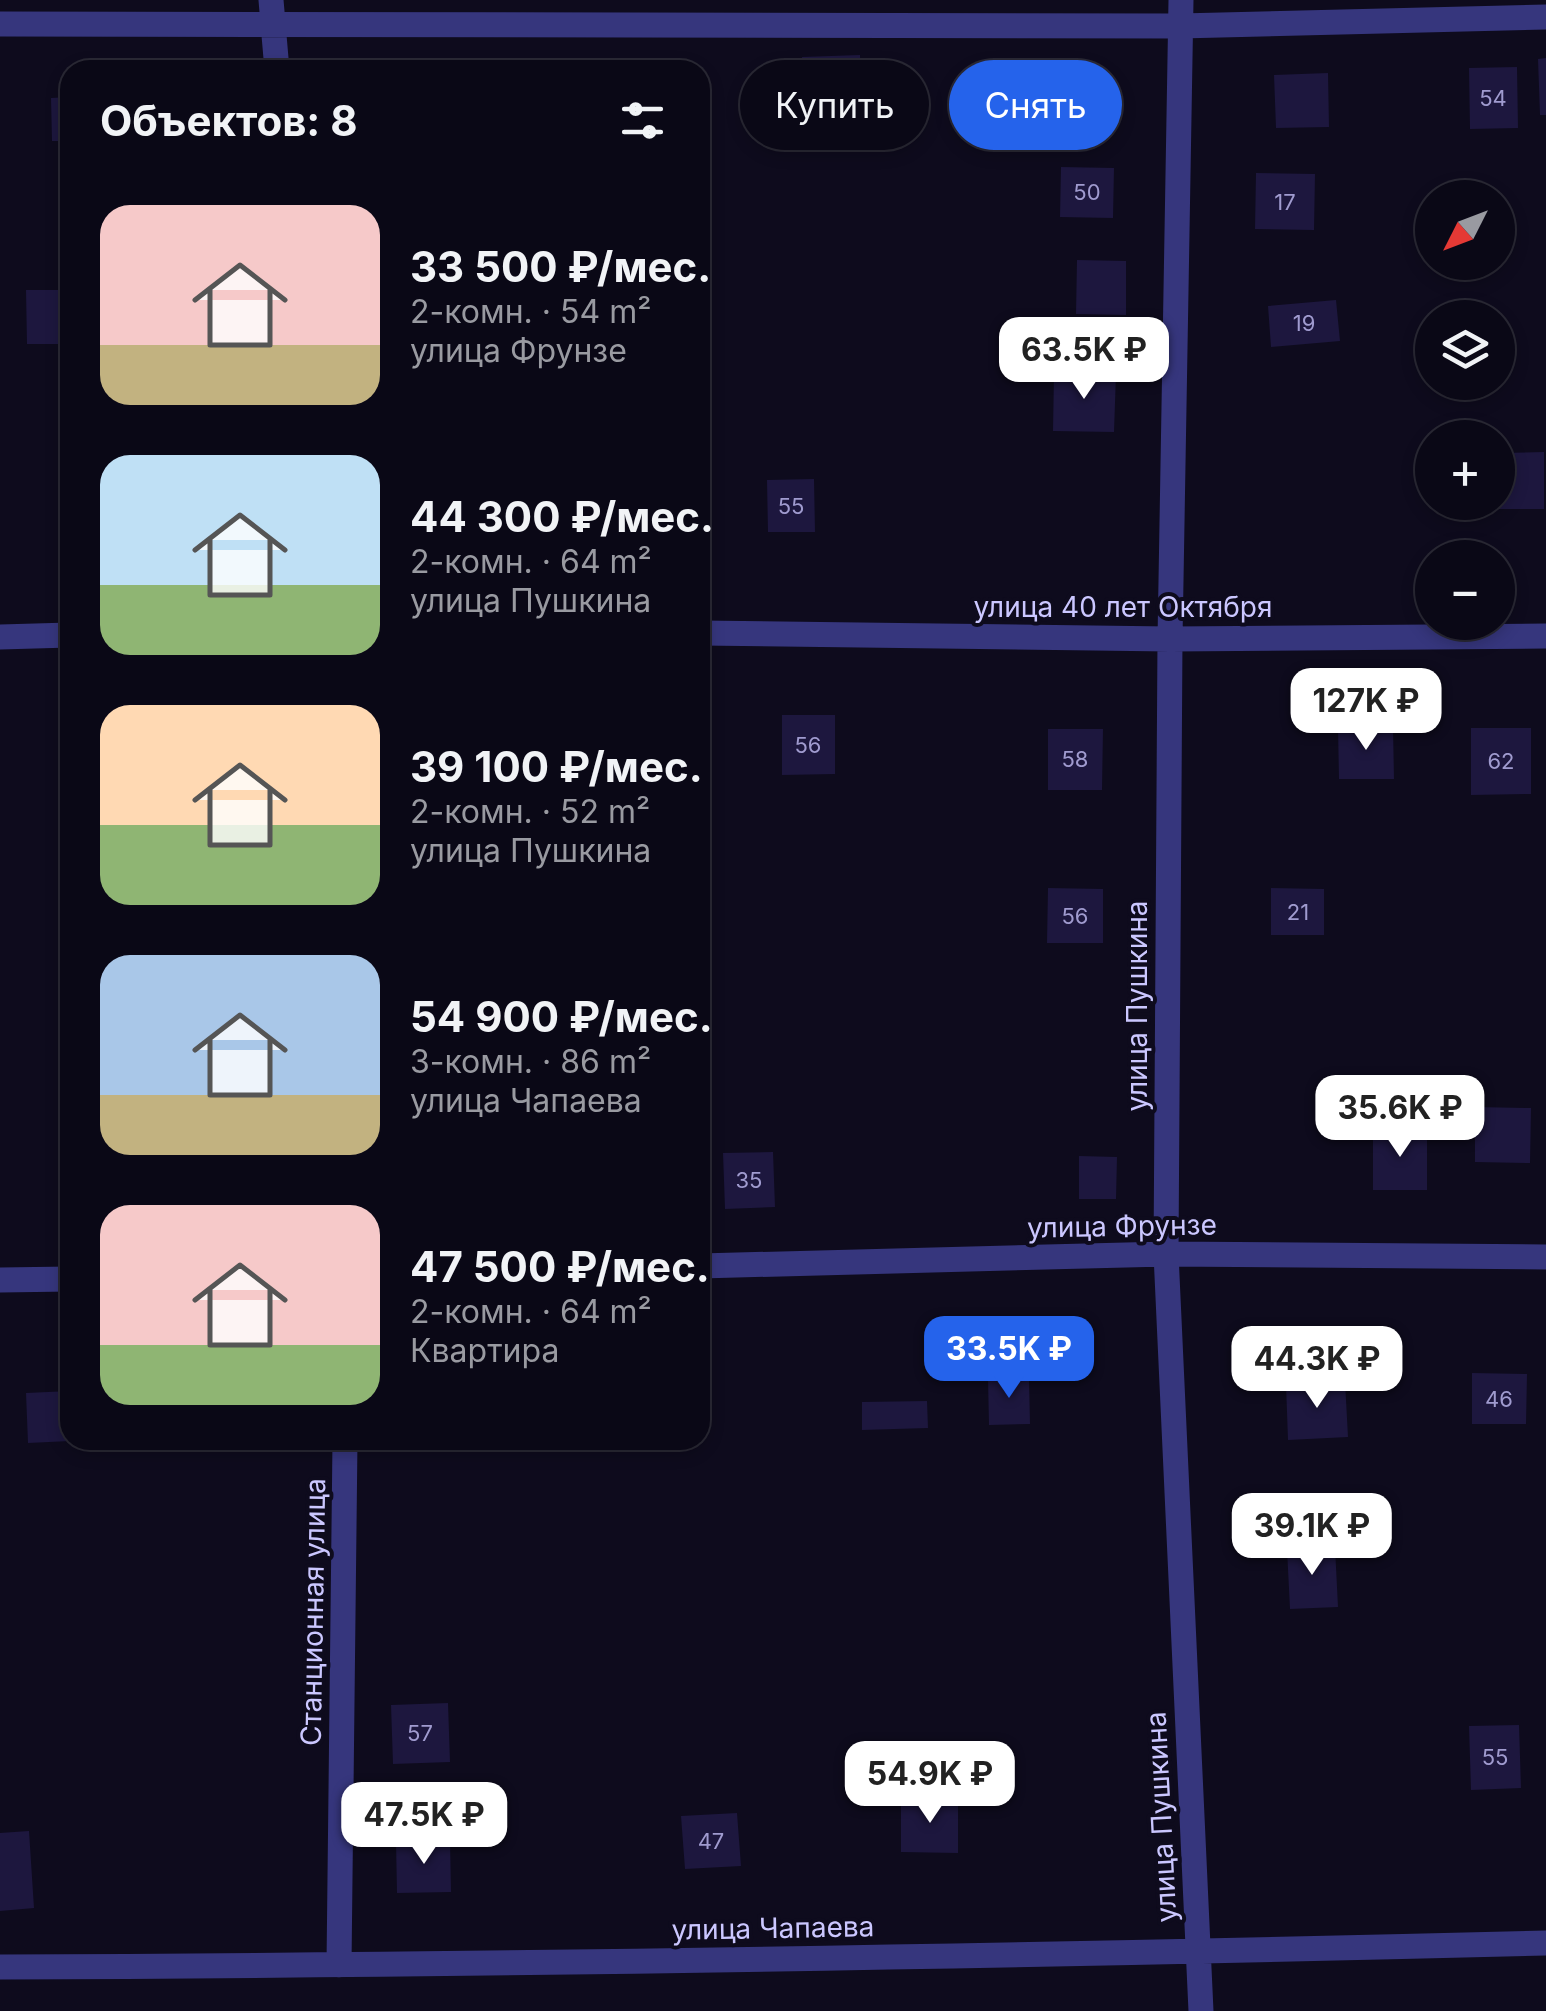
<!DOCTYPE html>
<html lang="ru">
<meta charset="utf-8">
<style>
:root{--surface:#0a0816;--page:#13111f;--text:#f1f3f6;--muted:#999aa1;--line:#2a2935;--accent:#2563eb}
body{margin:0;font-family:Inter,sans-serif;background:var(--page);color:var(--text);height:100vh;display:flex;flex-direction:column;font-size:38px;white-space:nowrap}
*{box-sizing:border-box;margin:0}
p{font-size:32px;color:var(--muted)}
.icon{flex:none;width:55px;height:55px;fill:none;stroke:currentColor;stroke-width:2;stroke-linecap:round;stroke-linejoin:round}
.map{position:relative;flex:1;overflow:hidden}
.panel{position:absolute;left:60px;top:60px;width:650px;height:1390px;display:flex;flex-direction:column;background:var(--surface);border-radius:30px;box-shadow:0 5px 15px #0003,0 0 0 2px var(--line)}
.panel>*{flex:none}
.top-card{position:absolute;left:740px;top:60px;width:655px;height:90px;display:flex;gap:20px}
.needle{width:65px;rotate:228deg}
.tools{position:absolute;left:1415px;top:180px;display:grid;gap:20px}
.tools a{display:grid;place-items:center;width:100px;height:100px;border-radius:50%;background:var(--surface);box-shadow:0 5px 15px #0003,0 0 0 2px var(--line);font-size:50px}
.price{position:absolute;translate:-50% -85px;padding:0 22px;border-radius:20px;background:#fff;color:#222;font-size:32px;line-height:65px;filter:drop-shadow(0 2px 5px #0008)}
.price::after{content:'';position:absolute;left:50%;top:60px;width:30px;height:22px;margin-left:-15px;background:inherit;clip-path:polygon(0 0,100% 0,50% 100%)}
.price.current{background:var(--accent);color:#fff}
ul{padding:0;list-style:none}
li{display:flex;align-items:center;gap:30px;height:250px;padding:0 40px}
li span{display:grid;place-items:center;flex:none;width:280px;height:200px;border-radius:30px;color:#555}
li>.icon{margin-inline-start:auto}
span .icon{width:120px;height:120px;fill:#fffc;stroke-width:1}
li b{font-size:42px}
h2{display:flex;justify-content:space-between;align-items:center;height:120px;padding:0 40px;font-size:42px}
.chip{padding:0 35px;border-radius:45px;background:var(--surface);box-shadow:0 5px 15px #0003,0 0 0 2px var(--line);font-size:35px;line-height:90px}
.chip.current{background:var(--accent);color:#fff}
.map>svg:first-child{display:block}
</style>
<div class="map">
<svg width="1546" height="2011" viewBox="0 0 1546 2011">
<rect width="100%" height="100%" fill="#0e0b1d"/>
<path fill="#1d173e" d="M860 55 862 106 803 107 802 57Z
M1546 58V115H1540L1538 59Z
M1517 67 1518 128 1470 129 1469 68Z
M1328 73 1329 127 1276 128 1274 75Z
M70 97V141H52L51 98Z
M1061 167 1114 168 1113 218 1060 217Z
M1256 173 1315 174 1314 230 1255 229Z
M1077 260 1126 261V315L1076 314Z
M26 290H70V344H27Z
M1336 300 1340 341 1271 347 1268 306Z
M1054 373 1116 374 1114 432 1053 431Z
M1544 452V509H1493V502H1498V453Z
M814 479 815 532H768L767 480Z
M700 486H709V528H700Z
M782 715H835V774L782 775Z
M1393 727 1394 779H1339L1338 728Z
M1471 728H1531V794L1471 795Z
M1048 729H1103L1102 790H1048Z
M1048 888 1103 889V943H1047Z
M1271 888 1324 889V935H1271Z
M1475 1107 1531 1108 1530 1163 1475 1162Z
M1373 1129 1427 1130V1190H1373Z
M773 1152 775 1207 725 1209 723 1153Z
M1079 1156 1117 1157 1116 1199H1079Z
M1472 1373 1527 1374 1526 1424H1472Z
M1029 1378 1030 1424 989 1425 988 1379Z
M1345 1381 1348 1437 1288 1440 1286 1384Z
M70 1391V1441L28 1443 26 1393Z
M927 1401 928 1428 862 1430V1402Z
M1335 1547 1338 1607 1290 1609 1287 1549Z
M448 1703 450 1762 393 1764 391 1705Z
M1519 1725 1521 1788 1471 1790 1469 1726Z
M901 1800H958V1853L901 1852Z
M737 1813 741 1866 685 1869 681 1816Z
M29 1831 34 1908 0 1911V1833Z
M450 1840 451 1892 397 1893 396 1842Z"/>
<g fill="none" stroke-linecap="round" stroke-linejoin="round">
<path stroke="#36367d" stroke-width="25" d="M271 0 277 70
M1181 0 1170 639 1166 1254 1201 2011
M0 24 1180 26 1546 17
M700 633 1170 639 1546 636
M0 637 70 635
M700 1266 1166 1254 1546 1257
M0 1280 70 1279
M339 1965 345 1440
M0 1967C515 1965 1031 1956 1546 1943"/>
</g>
<g text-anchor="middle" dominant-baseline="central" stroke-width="8" stroke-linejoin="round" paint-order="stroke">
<g font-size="22" fill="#a09bcf">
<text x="1493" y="98">54</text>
<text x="1087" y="192">50</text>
<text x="1285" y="202">17</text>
<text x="1304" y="323">19</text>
<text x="791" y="506">55</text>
<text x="808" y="745">56</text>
<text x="1075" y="759">58</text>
<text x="1501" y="761">62</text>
<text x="1298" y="912">21</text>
<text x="1075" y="916">56</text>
<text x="749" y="1180">35</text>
<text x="1499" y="1399">46</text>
<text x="420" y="1733">57</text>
<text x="1495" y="1757">55</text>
<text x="711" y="1841">47</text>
</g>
<g font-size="28" fill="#cbc7ff" stroke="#0e0b1d">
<text x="1123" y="607">улица 40 лет Октября</text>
<text transform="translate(1137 1006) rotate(-90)">улица Пушкина</text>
<text transform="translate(1122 1226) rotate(-1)">улица Фрунзе</text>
<text transform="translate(313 1612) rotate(-89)">Станционная улица</text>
<text transform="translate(1161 1817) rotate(-93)">улица Пушкина</text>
<text transform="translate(773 1928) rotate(-1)">улица Чапаева</text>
</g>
</g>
</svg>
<div class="tools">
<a><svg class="needle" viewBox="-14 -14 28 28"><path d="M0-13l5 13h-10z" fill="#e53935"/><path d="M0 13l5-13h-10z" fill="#999aa1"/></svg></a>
<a><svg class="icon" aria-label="layers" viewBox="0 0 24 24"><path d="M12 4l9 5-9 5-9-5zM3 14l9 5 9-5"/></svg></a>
<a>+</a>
<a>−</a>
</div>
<b class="price" style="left:1084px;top:402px">63.5K ₽</b>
<b class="price" style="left:1366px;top:753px">127K ₽</b>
<b class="price" style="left:1400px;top:1160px">35.6K ₽</b>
<b class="price current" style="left:1009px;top:1401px">33.5K ₽</b>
<b class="price" style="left:1317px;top:1411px">44.3K ₽</b>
<b class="price" style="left:1312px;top:1578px">39.1K ₽</b>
<b class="price" style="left:930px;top:1826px">54.9K ₽</b>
<b class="price" style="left:424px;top:1867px">47.5K ₽</b>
<div class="top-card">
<a class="chip">Купить</a>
<a class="chip current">Снять</a>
</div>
<section class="panel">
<h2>Объектов: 8<svg class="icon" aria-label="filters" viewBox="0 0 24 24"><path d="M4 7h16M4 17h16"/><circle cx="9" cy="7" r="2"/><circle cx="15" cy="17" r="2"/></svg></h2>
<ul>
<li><span style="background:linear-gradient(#f6c9c9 70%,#c2b280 0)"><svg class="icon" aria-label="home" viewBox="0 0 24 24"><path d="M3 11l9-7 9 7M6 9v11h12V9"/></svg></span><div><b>33 500 ₽/мес.</b><p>2-комн. · 54 m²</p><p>улица Фрунзе</p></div></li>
<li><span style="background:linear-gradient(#bfe0f5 65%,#8fb573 0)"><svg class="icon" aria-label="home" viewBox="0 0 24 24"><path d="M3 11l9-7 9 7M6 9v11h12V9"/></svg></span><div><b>44 300 ₽/мес.</b><p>2-комн. · 64 m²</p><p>улица Пушкина</p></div></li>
<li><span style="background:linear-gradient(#ffd9b3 60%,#8fb573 0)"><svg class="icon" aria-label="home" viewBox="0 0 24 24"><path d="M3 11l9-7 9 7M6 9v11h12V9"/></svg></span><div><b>39 100 ₽/мес.</b><p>2-комн. · 52 m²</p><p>улица Пушкина</p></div></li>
<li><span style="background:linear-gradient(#a9c7e8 70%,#c2b280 0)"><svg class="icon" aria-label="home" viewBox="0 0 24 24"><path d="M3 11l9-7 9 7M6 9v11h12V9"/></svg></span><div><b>54 900 ₽/мес.</b><p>3-комн. · 86 m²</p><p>улица Чапаева</p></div></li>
<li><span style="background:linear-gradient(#f6c9c9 70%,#8fb573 0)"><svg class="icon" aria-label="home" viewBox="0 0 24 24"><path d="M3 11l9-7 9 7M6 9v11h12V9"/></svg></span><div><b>47 500 ₽/мес.</b><p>2-комн. · 64 m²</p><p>Квартира</p></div></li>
</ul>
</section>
</div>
